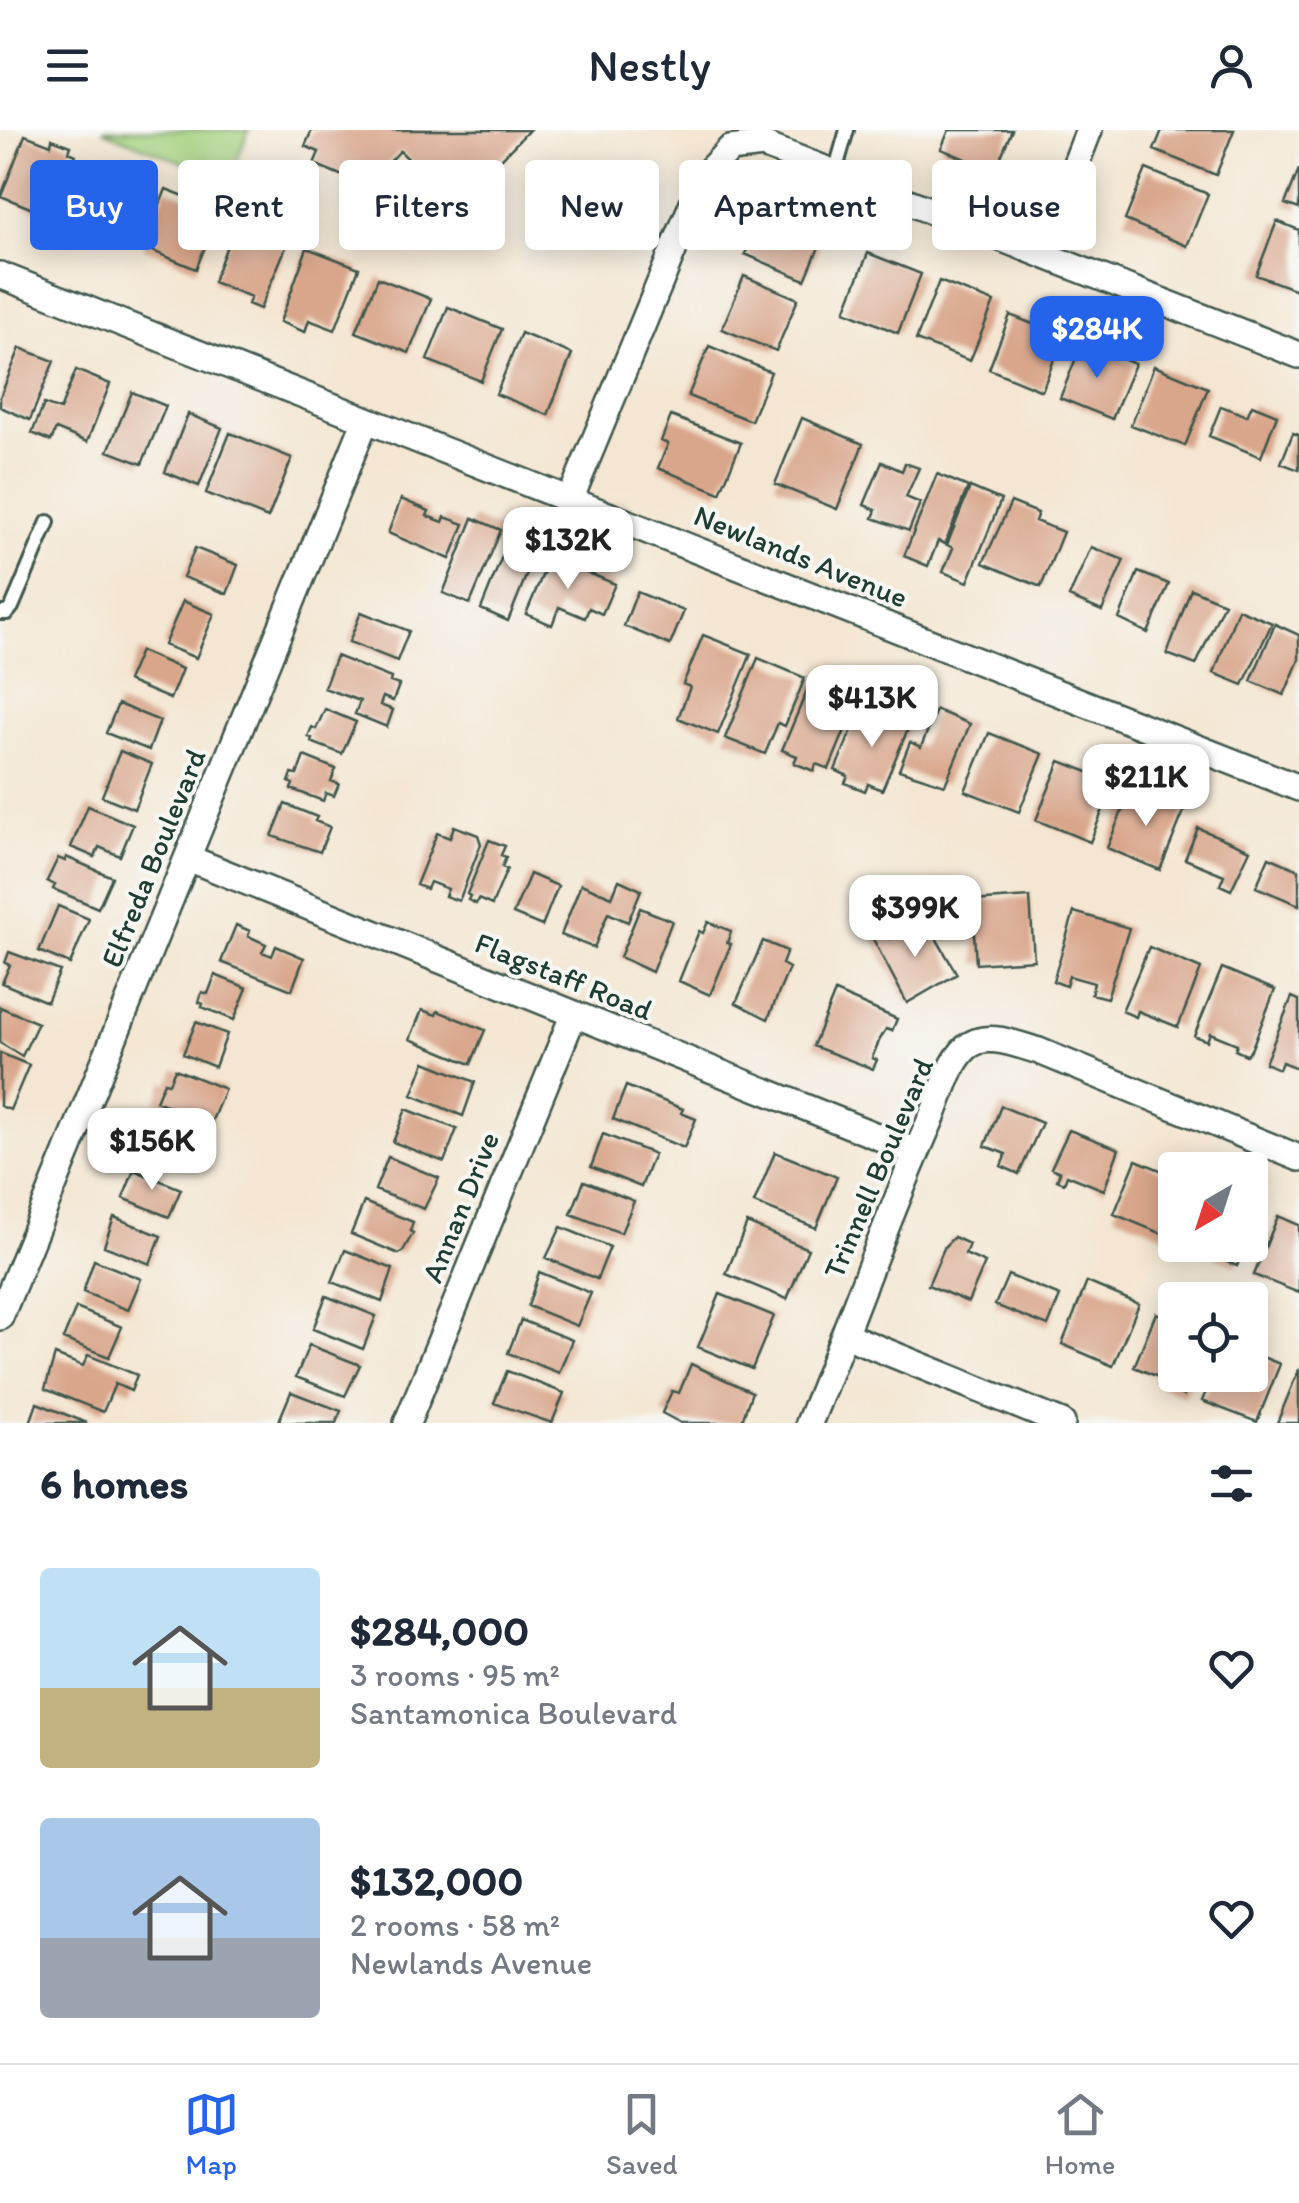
<!DOCTYPE html>
<meta charset="utf-8">
<style>
:root{--surface:#fff;--page:#f2f2f3;--text:#1f2937;--muted:#747a83;--line:#e0e1e3;--accent:#2563eb}
body{margin:0;font-family:Itim,sans-serif;background:var(--page);color:var(--text);height:100vh;display:flex;flex-direction:column;font-size:38px;white-space:nowrap}
*{box-sizing:border-box;margin:0}
p{font-size:32px;color:var(--muted)}
.icon{flex:none;width:55px;height:55px;fill:none;stroke:currentColor;stroke-width:2;stroke-linecap:round;stroke-linejoin:round}
.map{position:relative;height:1293px;overflow:hidden}
.panel{display:flex;flex-direction:column;background:var(--surface);flex:1}
.panel>*{flex:none}
.guide{position:absolute;left:30px;top:30px;width:1240px;height:90px;display:flex;gap:20px}
.needle{width:65px;rotate:219deg}
.controls{position:absolute;left:1158px;top:1022px;display:grid;gap:20px}
.controls a{display:grid;place-items:center;width:110px;height:110px;border-radius:10px;background:var(--surface);box-shadow:0 5px 25px #0003;font-size:50px}
.price{position:absolute;translate:-50% -85px;padding:0 22px;border-radius:20px;background:#fff;color:#222;font-size:32px;line-height:65px;filter:drop-shadow(0 2px 5px #0008)}
.price::after{content:'';position:absolute;left:50%;top:60px;width:30px;height:22px;margin-left:-15px;background:inherit;clip-path:polygon(0 0,100% 0,50% 100%)}
.price.selected{background:var(--accent);color:#fff}
ul{padding:0;list-style:none}
li{display:flex;align-items:center;gap:30px;height:250px;padding:0 40px}
li span{display:grid;place-items:center;flex:none;width:280px;height:200px;border-radius:10px;color:#555}
li>.icon{margin-inline-start:auto}
span .icon{width:120px;height:120px;fill:#fffc;stroke-width:1}
li b{font-size:42px}
h2{display:flex;justify-content:space-between;align-items:center;height:120px;padding:0 40px;font-size:42px}
.chip{padding:0 35px;border-radius:10px;background:var(--surface);box-shadow:0 5px 25px #0003;font-size:35px;line-height:90px}
.chip.selected{background:var(--accent);color:#fff}
header{display:flex;justify-content:space-between;align-items:center;height:130px;padding:0 40px;background:var(--surface);font-size:45px;font-weight:600}
.tabs{display:flex;justify-content:space-around;align-items:center;height:140px;border-top:2px solid var(--line);background:var(--surface);font-size:28px;color:var(--muted)}
.tabs a{display:grid;justify-items:center;gap:5px}
.tabs .selected{color:var(--accent)}
.map>svg:first-child{display:block}
</style>
<header><svg class="icon" aria-label="menu" viewBox="0 0 24 24"><path d="M4 6h16M4 12h16M4 18h16"/></svg>Nestly<svg class="icon" aria-label="person" viewBox="0 0 24 24"><circle cx="12" cy="8" r="4"/><path d="M4 21q1-7 8-7t8 7"/></svg></header>
<div class="map">
<svg width="1299" height="1293" viewBox="0 0 1299 1293">
<rect width="100%" height="100%" fill="#f6f6f2"/>
<filter id="ink" filterUnits="userSpaceOnUse"><feTurbulence type="fractalNoise" baseFrequency=".01" numOctaves="2"/><feDisplacementMap in="SourceGraphic" scale="20" xChannelSelector="R" yChannelSelector="G"/><feConvolveMatrix kernelMatrix="1 2 1 2 8 2 1 2 1" color-interpolation-filters="sRGB"/></filter>
<filter id="wash" filterUnits="userSpaceOnUse"><feTurbulence type="fractalNoise" baseFrequency=".0048" numOctaves="4" result="noise"/><feDisplacementMap in="SourceGraphic" scale="40" xChannelSelector="R" yChannelSelector="G"/><feGaussianBlur stdDeviation="2.25" result="paint"/><feColorMatrix in="noise" values="0 0 0 0 0 0 0 0 0 0 0 0 0 0 0 0 0 1.4 0 .05"/><feComposite in="paint" operator="in"/></filter>
<g filter="url(#wash)">
<rect width="100%" height="100%" fill="#f4e6d2"/>
<path fill="#a4d17e" stroke="#628759" stroke-width="2.5" d="M102 0H249L229 51Z"/>
<g id="blocks">
<path fill="#d9a68b" d="M312 0H529L457 75 400 21 367 56 314 34 319 22 305 16Z
M949 0H1012L995 41 941 19Z
M1162 0H1234L1216 45 1154 20Z
M25 5 51 15 52 9 71 16 69 22 76 25 52 87 1 66Z
M95 31 149 52 126 110 72 89Z
M1146 39 1208 64 1187 116 1125 90Z
M1299 39V79L1285 74Z
M166 59 220 80 196 139 143 117Z
M774 73 828 96 805 150 745 124 765 75 772 77Z
M237 90 289 110 260 179 248 174 251 167 213 152Z
M1277 91 1299 100V161L1256 145Z
M307 118 359 138 335 200 309 190 305 202 280 192Z
M868 123 921 144 898 203 845 181Z
M744 146 798 169 776 221 722 199Z
M378 148 431 169 409 223 356 202Z
M939 151 994 172 970 231 916 210Z
M448 177 502 199 481 251 427 230Z
M1010 185 1063 206 1042 261 989 239Z
M521 203 572 224 548 285 496 264Z
M1082 213 1135 234 1112 289 1060 268Z
M709 216 771 242 751 291 688 266Z
M20 218 54 231 30 290 0 277V267Z
M1154 236 1208 258 1185 316 1131 295Z
M76 240 110 254 87 312 56 299 51 311 32 303 44 274 60 280Z
M132 262 166 276 142 334 108 321Z
M1252 275 1277 285 1261 327 1209 306 1221 276 1247 286Z
M188 284 222 298 199 356 165 342Z
M671 286 741 313 720 363 658 338 668 314 661 311Z
M802 288 863 314 837 379 775 354Z
M230 303 292 328 268 388 206 363Z
M1293 303 1299 305V340L1281 333Z
M882 332 902 341 905 333 919 338 906 367 920 373 909 401 873 388 876 380 864 375Z
M937 344 968 357 945 414 938 411 928 436 904 426Z
M970 357 1001 370 968 452 943 442 953 418 947 415Z
M401 369 429 381 427 386 443 392 445 387 464 394 450 429 388 403Z
M1011 372 1038 383 1035 391 1063 402 1041 457 983 433Z
M473 388 501 400 470 474 443 463Z
M511 404 538 416 508 491 481 479Z
M1091 417 1124 430 1102 481 1069 467Z
M195 418 238 435 227 464 183 447Z
M550 427 615 454 602 484 589 478 585 488 559 477 552 495 526 484Z
M1138 442 1169 454 1148 503 1119 489Z
M1191 459 1224 473 1196 535 1167 524Z
M637 462 684 481 670 515 624 496Z
M183 471 214 484 196 528 164 515Z
M1238 479 1272 493 1243 555 1214 543Z
M361 482 409 501 397 531 349 512Z
M1275 494 1299 505V530L1284 565 1251 551Z
M703 505 751 524 718 604 678 588 690 557 683 554Z
M140 521 182 539 170 569 127 551Z
M336 526 391 548 390 552 399 555 393 571 383 567 380 575 393 580 387 597 355 584 360 571 324 558Z
M758 528 805 548 785 596 778 593 765 624 725 608Z
M811 551 835 561 831 571 852 583 829 639 816 634 814 641 794 633 797 626 782 620Z
M118 574 160 591 149 620 106 603Z
M325 579 356 592 342 624 311 612 312 608 308 607 312 597 316 599Z
M936 580 970 594 945 655 899 640 910 612 921 617Z
M886 581 910 590 908 599 882 660 868 654 865 661 845 653 848 646 835 640 859 583 881 591Z
M989 603 1043 624 1019 682 965 661Z
M120 621 152 634 134 679 102 666Z
M304 626 336 639 331 651 339 654 334 666 326 663 323 671 291 659 293 654 289 652 292 644 297 645Z
M1060 631 1114 652 1090 712 1036 690Z
M1131 659 1184 681 1160 740 1107 718Z
M285 674 317 687 315 691 330 697 320 722 272 706Z
M88 676 133 695 120 726 99 717 95 727 71 717Z
M454 696 478 705 481 714 459 771 445 766 448 759 430 752 427 759 416 755 437 703 450 708Z
M1198 698 1250 720 1231 760 1220 755 1224 745 1185 729Z
M489 710 505 716 501 725 506 727 502 737 507 739 492 775 478 769 476 774 468 770 470 766 467 764Z
M66 727 112 747 98 778 53 759 55 755 47 751 58 728 65 731Z
M1269 727 1299 740V775L1256 757Z
M530 744 558 756 542 796 513 784Z
M619 750 641 760 628 792 608 783 594 818 561 805 581 754 612 767Z
M1030 767 1034 830 976 834 972 771Z
M58 776 89 789 70 834 39 821Z
M640 778 672 791 652 842 620 827Z
M1074 782 1129 798 1107 868 1091 864 1094 853 1069 846 1066 856 1053 851Z
M925 789 957 844 907 873 872 807 885 799 890 809Z
M708 792 731 801 727 813 731 814 710 865 679 851 699 801 703 803Z
M236 795 250 801 248 806 266 814 262 822 272 826 276 816 304 828 292 860 221 832Z
M763 811 787 821 782 834 789 838 768 889 736 873Z
M1149 817 1201 839 1178 897 1138 881 1136 887 1122 881Z
M9 822 60 841 47 872 2 853 10 835 5 833Z
M1222 838 1275 860 1251 920 1246 925 1235 920 1237 914 1210 903 1207 911 1194 906Z
M215 845 247 858 234 890 202 877 203 874 199 872 202 862 208 864Z
M835 862 897 889 892 901 886 899 879 911 872 928 877 930 873 939 813 916Z
M1292 867 1299 870V939L1282 932 1279 939 1265 933Z
M0 877 38 893 22 926 0 913Z
M422 880 436 885 438 881 485 900 471 934 410 909Z
M196 892 227 904 215 937 183 924Z
M0 923 29 935 10 980 0 976Z
M425 932 475 952 463 986 412 965Z
M175 939 225 959 211 993 156 971 164 952 169 953Z
M626 956 683 979 681 983 696 989 684 1018 613 989Z
M1001 976 1042 993 1019 1044 1001 1036 1006 1024 985 1016Z
M406 979 457 999 444 1032 393 1012Z
M156 987 188 1000 175 1032 143 1019Z
M1069 1000 1119 1019 1104 1060 1067 1045 1064 1053 1057 1050 1060 1042 1051 1038Z
M603 1004 654 1024 641 1057 591 1037Z
M775 1022 837 1047 816 1098 754 1073Z
M388 1027 439 1048 424 1079 375 1060Z
M1136 1030 1175 1046V1088L1167 1106 1114 1084Z
M134 1040 181 1059 169 1087 123 1068Z
M584 1051 634 1071 621 1103 571 1084Z
M364 1072 413 1092 410 1101 413 1103 403 1121 399 1124 351 1104Z
M1278 1086 1299 1095V1163L1254 1145Z
M114 1087 161 1106 150 1134 104 1116Z
M747 1093 808 1119 787 1169 726 1144Z
M561 1097 610 1117 597 1149 546 1128Z
M954 1107 969 1114 965 1124 985 1133 968 1172 928 1155 945 1116Z
M1185 1115H1245L1237 1136Z
M345 1120 393 1139 382 1172 332 1152Z
M94 1130 141 1149 128 1180 83 1162Z
M539 1142 591 1163 577 1196 528 1176Z
M1008 1145 1060 1166 1048 1196 995 1175Z
M1087 1152 1139 1174 1113 1236 1062 1214Z
M720 1164 774 1186 752 1239 698 1217Z
M326 1166 376 1186 363 1219 313 1199Z
M76 1178 122 1197 109 1227 63 1209Z
M1156 1183 1175 1191V1245H1193L1184 1266 1158 1255 1161 1248 1134 1237Z
M521 1190 572 1210 559 1243 508 1223Z
M309 1215 360 1235 345 1266 296 1247Z
M1250 1222 1280 1234 1257 1292 1202 1271 1213 1245H1250Z
M55 1225 83 1236 88 1225 137 1245 131 1261 115 1254 103 1282 45 1259Z
M691 1234 752 1262 741 1293H681L662 1283 672 1261 679 1263Z
M1299 1239V1293H1277Z
M507 1241 564 1263 552 1293 494 1273Z
M291 1262 341 1281 336 1293H278Z
M37 1273 87 1293H30Z"/>
</g>
</g>
<g filter="url(#ink)">
<use href="#blocks" fill-opacity="0" stroke="#3f564c" stroke-width="2.5"/>
<g fill="none" stroke-linecap="round" stroke-linejoin="round">
<defs>
<path id="service" d="M835 42 847 0
M0 483H7L12 477 48 392"/>
<path id="minor" d="M1041 123 1089 0
M0 145 1299 658
M570 370 704 46 730 19 763 15 1299 225
M188 728 916 1022
M0 1187 365 292
M845 1205 1062 1293
M407 1293 573 886
M809 1293C851 1191 887 1087 932 987 941 966 949 934 966 918 985 900 1018 915 1039 921L1299 1028"/>
</defs>
<use href="#service" stroke="#3f564c" stroke-width="18"/>
<use href="#minor" stroke="#3f564c" stroke-width="30"/>
<use href="#service" stroke="#fff" stroke-width="12"/>
<use href="#minor" stroke="#fff" stroke-width="25"/>
</g>
</g>
<g text-anchor="middle" dominant-baseline="central" stroke-width="8" stroke-linejoin="round" paint-order="stroke">
<g font-size="30" fill="#1f3d34" stroke="#f6f6f2">
<text transform="translate(801 426) rotate(22)">Newlands Avenue</text>
<text transform="translate(153 728) rotate(-68)">Elfreda Boulevard</text>
<text transform="translate(564 846) rotate(22)">Flagstaff Road</text>
<text transform="translate(878 1038) rotate(-67)">Trinnell Boulevard</text>
<text transform="translate(460 1077) rotate(-68)">Annan Drive</text>
</g>
</g>
</svg>
<div class="controls">
<a><svg class="needle" viewBox="-14 -14 28 28"><path d="M0-13l5 13h-10z" fill="#e53935"/><path d="M0 13l5-13h-10z" fill="#747a83"/></svg></a>
<a><svg class="icon" aria-label="locate" viewBox="0 0 24 24"><circle cx="12" cy="12" r="6"/><path d="M12 2v4M12 18v4M2 12h4M18 12h4"/></svg></a>
</div>
<b class="price selected" style="left:1097px;top:251px">$284K</b>
<b class="price" style="left:568px;top:462px">$132K</b>
<b class="price" style="left:872px;top:620px">$413K</b>
<b class="price" style="left:1146px;top:699px">$211K</b>
<b class="price" style="left:915px;top:830px">$399K</b>
<b class="price" style="left:152px;top:1063px">$156K</b>
<div class="guide">
<a class="chip selected">Buy</a>
<a class="chip">Rent</a>
<a class="chip">Filters</a>
<a class="chip">New</a>
<a class="chip">Apartment</a>
<a class="chip">House</a>
</div>
</div>
<section class="panel">
<h2>6 homes<svg class="icon" aria-label="filters" viewBox="0 0 24 24"><path d="M4 7h16M4 17h16"/><circle cx="9" cy="7" r="2"/><circle cx="15" cy="17" r="2"/></svg></h2>
<ul>
<li><span style="background:linear-gradient(#bfe0f5 60%,#c2b280 0)"><svg class="icon" aria-label="home" viewBox="0 0 24 24"><path d="M3 11l9-7 9 7M6 9v11h12V9"/></svg></span><div><b>$284,000</b><p>3 rooms · 95 m²</p><p>Santamonica Boulevard</p></div><svg class="icon" aria-label="heart" viewBox="0 0 24 24"><path d="M12 20l-8-8c-3-5 5-10 8-4 3-6 11-1 8 4z"/></svg></li>
<li><span style="background:linear-gradient(#a9c7e8 60%,#9aa5b1 0)"><svg class="icon" aria-label="home" viewBox="0 0 24 24"><path d="M3 11l9-7 9 7M6 9v11h12V9"/></svg></span><div><b>$132,000</b><p>2 rooms · 58 m²</p><p>Newlands Avenue</p></div><svg class="icon" aria-label="heart" viewBox="0 0 24 24"><path d="M12 20l-8-8c-3-5 5-10 8-4 3-6 11-1 8 4z"/></svg></li>
</ul>
</section>
<nav class="tabs">
<a class="selected"><svg class="icon" aria-label="map" viewBox="0 0 24 24"><path d="M3 6l6-2 6 2 6-2v14l-6 2-6-2-6 2zM9 4v14M15 6v14"/></svg>Map</a>
<a><svg class="icon" aria-label="saved" viewBox="0 0 24 24"><path d="M7 4h10v16l-5-4-5 4z"/></svg>Saved</a>
<a><svg class="icon" aria-label="home" viewBox="0 0 24 24"><path d="M3 11l9-7 9 7M6 9v11h12V9"/></svg>Home</a>
</nav>
